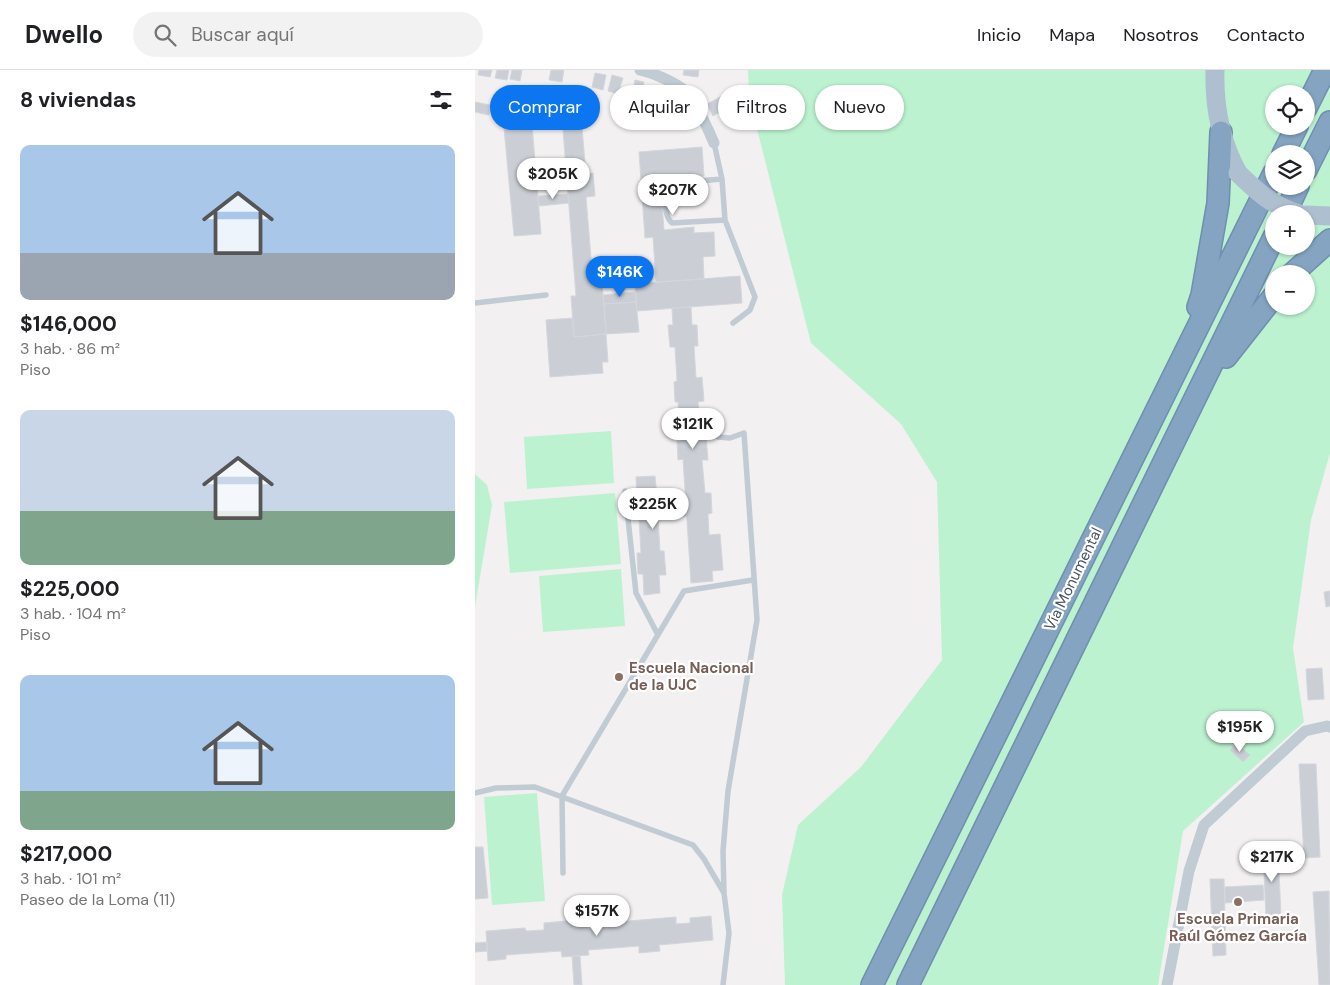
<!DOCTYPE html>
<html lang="es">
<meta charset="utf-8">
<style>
:root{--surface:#fff;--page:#f2f2f2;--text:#202124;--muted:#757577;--line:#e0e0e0;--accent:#0c75f0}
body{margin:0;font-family:"DM Sans",sans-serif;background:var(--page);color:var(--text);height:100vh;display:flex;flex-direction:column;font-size:19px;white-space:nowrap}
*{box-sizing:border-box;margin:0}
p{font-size:16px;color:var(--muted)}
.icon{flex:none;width:28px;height:28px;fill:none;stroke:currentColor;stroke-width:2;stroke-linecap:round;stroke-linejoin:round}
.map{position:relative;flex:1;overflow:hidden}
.panel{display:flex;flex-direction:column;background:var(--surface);width:475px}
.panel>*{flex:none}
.guide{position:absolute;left:15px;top:15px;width:475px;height:45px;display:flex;gap:10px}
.buttons{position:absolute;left:790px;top:15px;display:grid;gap:10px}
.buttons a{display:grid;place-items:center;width:50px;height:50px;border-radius:50%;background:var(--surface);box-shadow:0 1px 4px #0004;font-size:25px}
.price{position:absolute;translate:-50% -42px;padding:0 11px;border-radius:18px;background:#fff;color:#222;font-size:16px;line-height:32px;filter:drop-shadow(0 1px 2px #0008)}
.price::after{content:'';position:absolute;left:50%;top:30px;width:15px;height:11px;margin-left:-8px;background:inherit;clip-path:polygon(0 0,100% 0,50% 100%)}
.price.active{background:var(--accent);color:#fff}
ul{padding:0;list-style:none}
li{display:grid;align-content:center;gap:10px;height:265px;padding:0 20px}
li span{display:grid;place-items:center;height:155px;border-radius:10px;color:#555}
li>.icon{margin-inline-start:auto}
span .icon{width:90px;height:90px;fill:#fffc;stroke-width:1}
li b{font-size:21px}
h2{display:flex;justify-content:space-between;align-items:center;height:60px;padding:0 20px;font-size:21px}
.pill{padding:0 18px;border-radius:22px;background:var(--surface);box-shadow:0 1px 4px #0004;font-size:18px;line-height:45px}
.pill.active{background:var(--accent);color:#fff}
header{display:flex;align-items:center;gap:30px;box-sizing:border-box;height:70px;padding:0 25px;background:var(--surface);border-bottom:1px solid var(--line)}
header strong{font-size:24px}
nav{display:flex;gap:28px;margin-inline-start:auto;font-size:18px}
.search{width:350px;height:45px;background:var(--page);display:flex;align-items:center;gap:12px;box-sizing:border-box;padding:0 18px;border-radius:28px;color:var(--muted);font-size:19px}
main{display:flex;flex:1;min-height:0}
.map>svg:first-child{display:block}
</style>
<header>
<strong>Dwello</strong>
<div class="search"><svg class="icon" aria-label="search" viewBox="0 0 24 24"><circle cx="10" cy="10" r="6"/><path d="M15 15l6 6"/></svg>Buscar aquí</div>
<nav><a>Inicio</a><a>Mapa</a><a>Nosotros</a><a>Contacto</a></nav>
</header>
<main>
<section class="panel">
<h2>8 viviendas<svg class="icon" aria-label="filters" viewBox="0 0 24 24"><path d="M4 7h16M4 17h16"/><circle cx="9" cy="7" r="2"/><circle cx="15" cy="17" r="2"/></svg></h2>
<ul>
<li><span style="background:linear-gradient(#a9c7e8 70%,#9aa5b1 0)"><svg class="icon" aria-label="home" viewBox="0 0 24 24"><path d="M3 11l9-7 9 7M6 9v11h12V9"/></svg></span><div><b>$146,000</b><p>3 hab. · 86 m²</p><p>Piso</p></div></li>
<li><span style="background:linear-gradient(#c9d6e8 65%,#7fa58c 0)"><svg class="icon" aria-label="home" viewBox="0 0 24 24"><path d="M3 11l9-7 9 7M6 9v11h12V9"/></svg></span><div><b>$225,000</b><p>3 hab. · 104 m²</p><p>Piso</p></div></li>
<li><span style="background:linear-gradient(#a9c7e8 75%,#7fa58c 0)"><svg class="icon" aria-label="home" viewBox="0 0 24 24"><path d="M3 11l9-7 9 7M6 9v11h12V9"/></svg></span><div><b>$217,000</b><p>3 hab. · 101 m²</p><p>Paseo de la Loma (11)</p></div></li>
</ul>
</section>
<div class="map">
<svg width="855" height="915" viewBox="0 0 855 915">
<rect width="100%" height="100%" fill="#f2f0f0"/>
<path fill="#bcf2d0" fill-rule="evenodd" d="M273 0H855V383L836 450 818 578 829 652 708 761 683 915H310L307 825 323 755 386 697 467 590 462 412 426 354 336 273 274 27ZM799 24H831V56H799ZM799 84H831V116H799ZM799 144H831V176H799ZM799 204H831V236H799Z
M136 361 139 413 52 419 49 367Z
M0 404 12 415 17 435 0 537Z
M140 423 146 494 35 503 29 432Z
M146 499 150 556 68 562 64 506Z
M62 723 70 831 17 835 9 727Z"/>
<path fill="#cbcfd5" stroke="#d3d6dc" d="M4 0H17L15 7 3 5Z
M22 0H34L32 10 20 8Z
M37 0H47L45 11 35 9Z
M76 0H89L87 12 74 10Z
M209 0H224L223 7 208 5Z
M120 3 131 5 128 20 117 17Z
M137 5 148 8 143 24 133 21Z
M160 10 169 12 166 32 157 30Z
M178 16 189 18 185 37 173 34Z
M247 26 253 37 238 46 232 34Z
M0 32 15 35 14 45 0 42Z
M57 55 66 164 39 166 29 58Z
M107 58 111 104 118 103 120 126 111 127 117 200H126L131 264 99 267 96 226H101L88 60Z
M227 77 229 106 185 109 189 160 219 157V163L239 162 240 186 228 187 229 209 181 212 178 167 170 168 164 82Z
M93 124 94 133 64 136 63 126Z
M265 206 267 233 162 241 160 214Z
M160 222 161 232 129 234 128 225Z
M161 232 164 262 131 264 129 234Z
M216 237 217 255H222L223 276H219L221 308 227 307 229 331 223 332 226 366H231L233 390H227L230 423H236L237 443 233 444 234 465 245 464 248 500 237 501 238 511 216 513 208 389 203 390 202 371H206L203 332H200L199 312 202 311 200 277H195L193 255H198L197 238Z
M98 248 99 267 131 264 133 292H127L128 303 75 307 71 250Z
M180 406 182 427 210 425 211 446 183 448 185 481H189L191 505H184L185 523 169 525 168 504H163L162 483H166L164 448H160L159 427 162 426 161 407Z
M855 521V536L851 537 849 522Z
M847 598 849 629 833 630 831 599Z
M761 673 775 685 768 692 755 680Z
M824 694H841L845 787 829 788Z
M0 777H8L13 828 0 829Z
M803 778 806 847 791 848 788 779Z
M735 809H749L751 885 738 886Z
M788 815 789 830 750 833V817Z
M854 821 855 915H844L838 822Z
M236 846 238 870 184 875 185 881 164 883V876L113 880 114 885 87 887 86 881 31 885V889L13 891 11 861 50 858 51 861 69 860V853L113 849V859L142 856V852L201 847V854L215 853V848Z
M12 872V881L0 882V873Z
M97 886H105L107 915H99Z"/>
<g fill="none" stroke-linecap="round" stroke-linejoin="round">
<defs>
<path id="highway" d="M831 38 850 0
M808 84 822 56
M831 100 855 52
M810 144 823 116
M817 204 855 170
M723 237 727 225 743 133 746 62
M751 287 799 226
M397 915 799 103
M433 915 799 167"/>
</defs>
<use href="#highway" stroke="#6f8fae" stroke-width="24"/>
<path stroke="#c0cbd3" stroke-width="5.5" d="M239 73 247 109 250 150 280 227 275 240 258 253
M247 109 198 113 191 118C189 128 189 146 197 153L250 150
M0 233 71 225
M243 367 255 368 269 363 282 550 253 721 248 781 249 823
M150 421 161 523 183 565
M0 723 21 718 60 717 218 775 229 789 249 823 254 863 248 915
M88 803 87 726 209 521 278 510"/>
<path stroke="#c0cbd3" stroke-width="11" d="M165 0C177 2 198 12 208 19 219 28 233 59 239 73
M692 915 714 801 729 755 830 661 852 656 855 657"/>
<path stroke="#aec0d0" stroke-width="19" d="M740 0C739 35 746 72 763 103
M831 145 855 146"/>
<use href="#highway" stroke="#84a4c2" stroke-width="21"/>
<path stroke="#aec0d0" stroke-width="19" d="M763 103C780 120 799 137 824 144"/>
</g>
<g fill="#8d6e63" stroke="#fff" stroke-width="2">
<circle cx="144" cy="607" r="5"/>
<circle cx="763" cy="832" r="5"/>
</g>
<g text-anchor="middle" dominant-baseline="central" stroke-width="4.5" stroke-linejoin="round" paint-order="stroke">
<g font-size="15" fill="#46545f" stroke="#fff">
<text transform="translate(598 509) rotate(-64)">Vía Monumental</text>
</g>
<g font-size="15" font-weight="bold" fill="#785e54" stroke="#fff" text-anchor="start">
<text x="154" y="598">Escuela Nacional<tspan x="154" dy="17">de la UJC</tspan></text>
<text x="763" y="849" text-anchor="middle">Escuela Primaria<tspan x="763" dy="17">Raúl Gómez García</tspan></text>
</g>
</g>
</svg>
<div class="buttons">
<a><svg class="icon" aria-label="locate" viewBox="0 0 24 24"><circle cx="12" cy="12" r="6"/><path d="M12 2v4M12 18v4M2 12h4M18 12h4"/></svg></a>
<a><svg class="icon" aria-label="layers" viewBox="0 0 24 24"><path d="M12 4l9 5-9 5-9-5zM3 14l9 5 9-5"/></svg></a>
<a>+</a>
<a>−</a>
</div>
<b class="price" style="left:78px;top:130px">$205K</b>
<b class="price" style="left:198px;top:146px">$207K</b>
<b class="price active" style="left:145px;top:228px">$146K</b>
<b class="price" style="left:218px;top:380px">$121K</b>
<b class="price" style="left:178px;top:460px">$225K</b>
<b class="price" style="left:765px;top:683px">$195K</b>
<b class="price" style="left:797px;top:813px">$217K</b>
<b class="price" style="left:122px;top:867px">$157K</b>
<div class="guide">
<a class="pill active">Comprar</a>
<a class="pill">Alquilar</a>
<a class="pill">Filtros</a>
<a class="pill">Nuevo</a>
</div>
</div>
</main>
